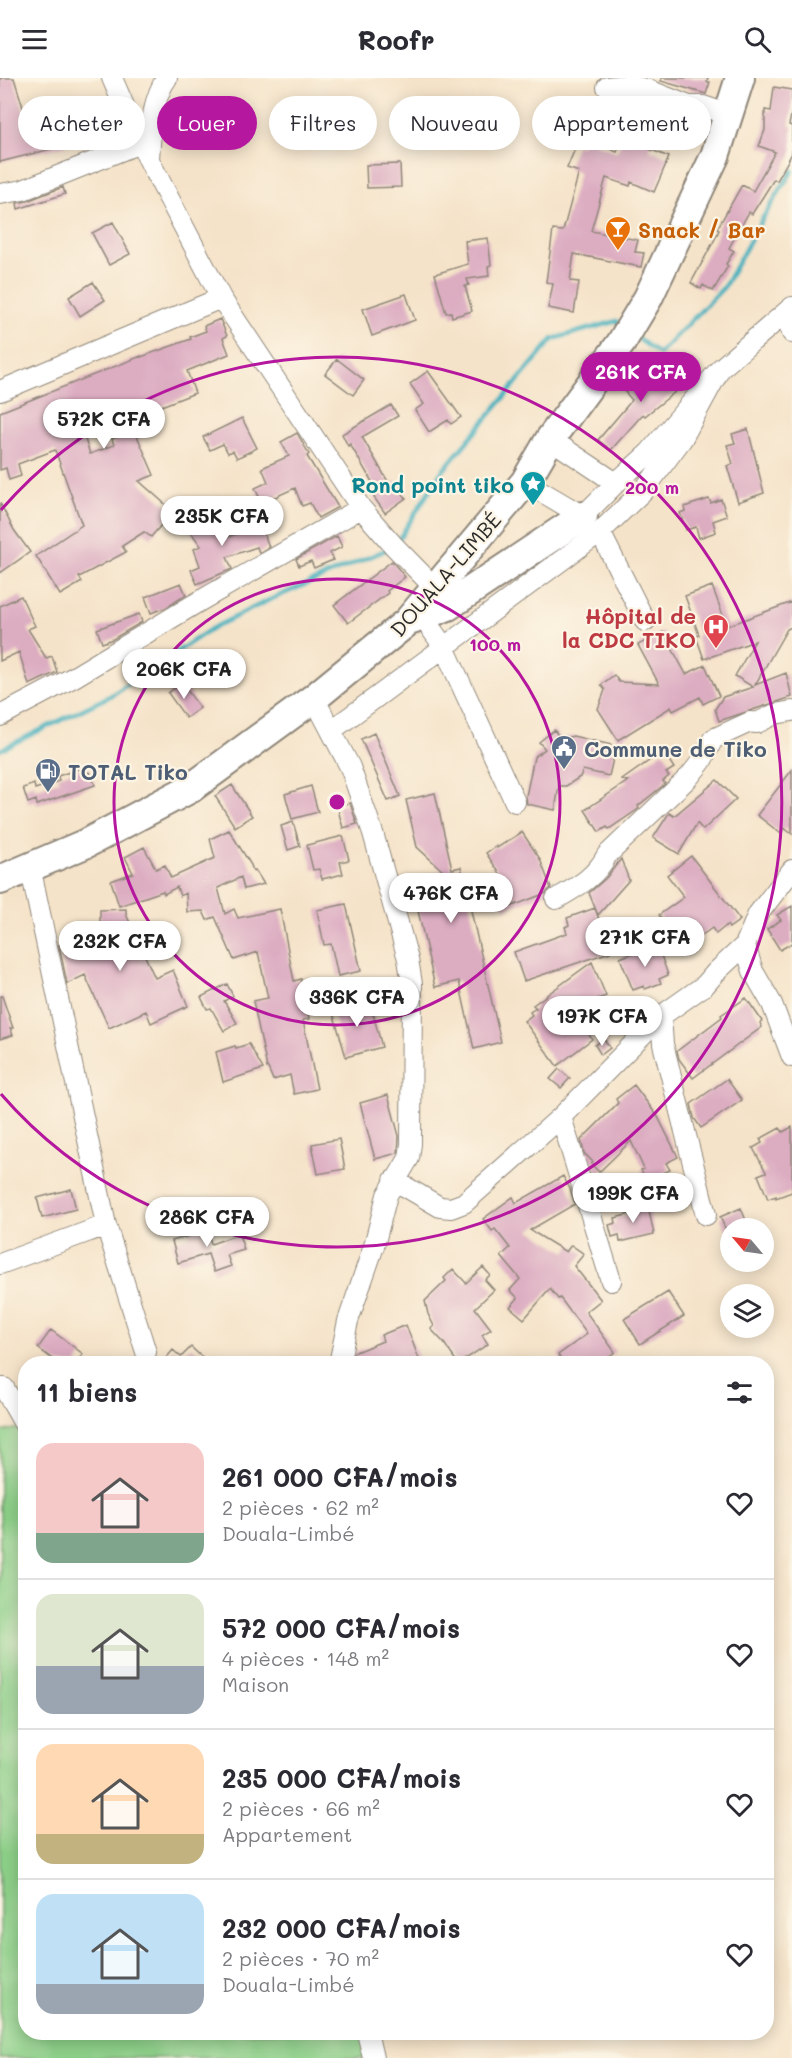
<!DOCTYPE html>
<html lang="fr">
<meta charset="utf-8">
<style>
:root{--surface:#fff;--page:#f2f2f3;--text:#2b2b33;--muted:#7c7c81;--line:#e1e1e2;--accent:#b5179e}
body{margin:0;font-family:Mali,sans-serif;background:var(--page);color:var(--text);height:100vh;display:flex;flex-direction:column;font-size:22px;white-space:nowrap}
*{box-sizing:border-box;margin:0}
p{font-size:20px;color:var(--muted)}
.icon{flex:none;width:33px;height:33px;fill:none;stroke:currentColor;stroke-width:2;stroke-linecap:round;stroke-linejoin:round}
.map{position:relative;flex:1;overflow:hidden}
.sheet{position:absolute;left:18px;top:1278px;width:756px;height:684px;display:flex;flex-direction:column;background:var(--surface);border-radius:24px;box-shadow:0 3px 15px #0003}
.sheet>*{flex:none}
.top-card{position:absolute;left:18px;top:18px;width:756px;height:54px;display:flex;gap:12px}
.needle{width:39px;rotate:299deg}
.tools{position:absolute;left:720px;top:1140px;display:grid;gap:12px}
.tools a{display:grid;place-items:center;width:54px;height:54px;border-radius:50%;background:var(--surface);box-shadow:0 3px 15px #0003;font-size:30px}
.price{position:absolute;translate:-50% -51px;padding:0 14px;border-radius:21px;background:#fff;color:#222;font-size:20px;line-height:39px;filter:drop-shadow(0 2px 3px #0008)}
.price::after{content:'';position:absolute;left:50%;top:36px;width:18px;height:14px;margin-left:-9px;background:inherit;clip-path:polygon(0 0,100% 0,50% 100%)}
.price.current{background:var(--accent);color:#fff}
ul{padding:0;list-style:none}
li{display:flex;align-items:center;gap:18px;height:150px;padding:0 18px}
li+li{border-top:2px solid var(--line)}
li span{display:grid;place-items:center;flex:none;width:168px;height:120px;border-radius:18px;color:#555}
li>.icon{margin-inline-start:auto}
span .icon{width:72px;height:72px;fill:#fffc;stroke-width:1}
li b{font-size:26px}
h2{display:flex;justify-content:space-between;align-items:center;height:72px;padding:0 18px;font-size:26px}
.chip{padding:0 21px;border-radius:27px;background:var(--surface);box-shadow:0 3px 15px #0003;font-size:21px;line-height:54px}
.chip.current{background:var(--accent);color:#fff}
header{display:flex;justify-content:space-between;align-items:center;height:78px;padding:0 18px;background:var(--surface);font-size:27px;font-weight:800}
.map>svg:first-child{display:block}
</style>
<header><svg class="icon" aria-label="menu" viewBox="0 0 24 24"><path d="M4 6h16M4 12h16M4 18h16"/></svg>Roofr<svg class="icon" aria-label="search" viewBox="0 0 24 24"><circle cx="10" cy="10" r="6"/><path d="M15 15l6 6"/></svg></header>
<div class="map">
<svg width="792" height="1980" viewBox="0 0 792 1980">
<rect width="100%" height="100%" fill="#fcf5e5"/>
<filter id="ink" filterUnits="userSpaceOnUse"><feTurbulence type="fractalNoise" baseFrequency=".0167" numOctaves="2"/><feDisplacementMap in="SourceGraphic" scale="12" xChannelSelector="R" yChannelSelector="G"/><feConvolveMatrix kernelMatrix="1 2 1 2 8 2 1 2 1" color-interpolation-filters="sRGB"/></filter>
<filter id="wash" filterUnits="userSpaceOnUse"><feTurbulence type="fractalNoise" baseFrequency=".008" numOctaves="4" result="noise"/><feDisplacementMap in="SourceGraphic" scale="24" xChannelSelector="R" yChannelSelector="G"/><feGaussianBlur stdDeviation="1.35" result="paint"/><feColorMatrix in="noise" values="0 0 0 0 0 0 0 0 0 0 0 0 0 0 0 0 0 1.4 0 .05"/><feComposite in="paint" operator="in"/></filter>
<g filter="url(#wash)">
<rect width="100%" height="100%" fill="#f5e3c9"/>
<path fill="#8ccf88" stroke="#5c7d5a" stroke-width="1.5" d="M25 1349 26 1954 367 1955 373 1980H0V1354Z"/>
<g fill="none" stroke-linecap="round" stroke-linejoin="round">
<path stroke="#43b1bf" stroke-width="4.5" d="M636 259 659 276 724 209 761 143 792 93
M397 464 440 396 553 261 617 243 620 246
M0 672 110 618 211 551 267 523 388 471"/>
</g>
<g id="blocks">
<path fill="#dcacc1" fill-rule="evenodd" d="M0 0H14L26 39 74 26 83 63 0 84Z
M661 0H708L707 4H710L706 16 661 3Z
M774 9 792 12V33L789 47 792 48V75L777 103 774 101 752 136 749 134 729 170 734 173 726 186 728 188 713 213 703 207 701 211 691 205 716 159 719 152 717 151 742 107 753 113 775 74 759 68 765 52V32L771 33Z
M633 47 655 56 649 71 669 79 654 114 631 104 630 108 606 100 591 153 638 162 635 174 644 175 641 189 574 176 570 203 579 204 574 235 548 230 553 206 546 204 553 152 563 153 579 94 567 90 577 66 581 68 585 61 617 74 623 60 627 62Z
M400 86 401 109 367 110 366 87Z
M63 109 65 116 18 131 17 125 27 123Z
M113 144 130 176 109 187 92 155Z
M488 160 491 187 488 188 489 198 467 201 469 207 465 208 472 233 452 239 451 234 446 235 435 196 468 186 465 163Z
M93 204 105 222 80 238 69 219Z
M406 216 415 242 372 258 363 231Z
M220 241 227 258 223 260 229 276 187 293 195 315 138 337 140 342 132 346 154 397 139 403 173 433 151 459 144 454 122 468 126 474 79 499 82 504 60 517 36 478 82 447 55 372 18 386 21 398 9 402 6 390 0 392V334L141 278V279L191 261 190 259 206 253 204 248ZM115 334 124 356 112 361 114 367 90 376 80 347Z
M337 281 364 302 353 317 325 296Z
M660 285 680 310 645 338 643 336 611 372 598 362 632 322 625 314Z
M428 293 461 339 451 346 448 342 429 354 415 332 424 326 410 306Z
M391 327 398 338 362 359 390 407 395 403 406 420 385 435 373 418 378 414 350 366 348 368 342 356Z
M242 340 257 370 237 380 233 373 228 375 223 366 210 372 203 359Z
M748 351 764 415 738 424 727 388 733 386 727 367 735 365 732 356Z
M297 355 309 376 307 378 338 429 318 440 310 425 302 428 295 410 262 425 255 410 268 404 262 390 289 378 281 364Z
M709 421 711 425 721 421 727 438 713 443 716 454 699 460 696 449 686 452 680 435 685 433 684 429Z
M0 425 14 452 30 474 0 495Z
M212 437 228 459 250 451 249 449 260 445 269 469 259 475 257 469 227 479 232 491 197 506 191 492 200 488 194 471 201 468 190 453Z
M337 458 342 469 330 475 333 482 314 490 311 483 299 488 296 481Z
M392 483 405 499 387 513 388 515 348 545 334 527Z
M181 505 186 517 167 529 151 535 145 519Z
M712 508 727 548 792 524V549L787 551 755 607 786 595 792 619 719 643 715 631 723 619 753 609 735 598 755 563 704 581 696 558 699 557 685 518Z
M21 518 35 548 28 551 46 580 52 578 57 594 29 607 19 574 0 583V528Z
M139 536 142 544 113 561 102 565 97 551Z
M663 554 686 596 705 587 719 618 703 626 700 619 673 633 671 629 618 662 598 631 605 612 601 607 614 597 619 604 659 606 638 567Z
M182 605 200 630 186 640 168 615Z
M554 652 561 661 573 658 616 668 609 698 583 692 580 699 566 708H559L555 732 527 726 526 718 534 679 545 671 539 664Z
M374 655 400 718 388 723 361 661Z
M663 673 674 690 666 695 669 698 663 703 665 706 638 728 639 730 637 732 609 751 607 749 599 754 585 732 628 703 622 702Z
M81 690 84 696 90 694 95 707 37 727 36 722 28 725 23 710 34 706 35 711 59 703 58 698Z
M792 692V756L784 750 780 755 757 737Z
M717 702 736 721 703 752 697 745 679 776 653 760 669 735 674 738Z
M232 707 252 738 235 749 215 718Z
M311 708 318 734 292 741 285 716Z
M435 715 452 791 461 789 501 964 474 971 459 903 435 909 411 801 443 793 417 769 406 722Z
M350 725 357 746 343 750 337 728Z
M293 744 300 768 288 772 281 748Z
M229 752 251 787 253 793 255 792 264 806 244 811 241 799 218 810 225 836 234 831 238 840 280 831 294 903 301 901 309 941 303 942 317 1011 294 1016 290 997 273 1002 268 990H267L253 923 268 920 258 874 234 882 215 839 207 842 203 833 187 834 186 815 180 818 177 809 164 816 163 813 119 828 111 803 133 795 125 779 144 769 156 791 165 787 171 800 215 780 210 761Z
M522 754 540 781 551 810 546 815 505 831 496 806 504 802 486 775 496 768 497 770Z
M343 758 349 782 340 784 343 796 322 801 319 791 313 792 307 767Z
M691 778 740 842 729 850 727 847 716 856 712 850 683 871 659 837 684 819 667 797Z
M621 781 629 802 598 837 589 815 606 800Z
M346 826 361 893 338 898 331 866 324 867 317 832Z
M792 828V865L780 872 767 851 781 842 777 837Z
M595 830 610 874 524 903 514 874 567 855 565 849 569 847 567 840Z
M126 831V836L155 900 173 892 188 928 151 945 146 933 109 950 85 897 67 906 59 867 100 848V832Z
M657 866 668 897 659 901 661 905 645 911 644 908 633 912 620 880Z
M592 884 606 918 598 921 599 924 575 934 592 961 557 988 524 943 532 937 530 934 536 930 533 927Z
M227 906 233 918 224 923 237 945 224 953 211 930 207 931 201 919Z
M0 918H2L13 950H10L13 957 0 961Z
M746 920 762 943 760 945 762 949 693 1000 679 981 677 973 722 939 721 937Z
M369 921 382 969 346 979 332 931Z
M604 961 610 970 601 977 595 967Z
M249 966 263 991 223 1004 216 974 235 968 236 970Z
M559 991 570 1000 561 1010 550 1001Z
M727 1001 742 1022 701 1050 694 1040 691 1026Z
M634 1007 658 1039 678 1079 666 1085 670 1092 647 1103 641 1092 644 1091 631 1063 599 1094 591 1086 593 1084 584 1075 581 1062 618 1025 616 1021Z
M388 1017 399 1058 398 1075 375 1081 360 1025Z
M792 1049V1114L776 1120V1118L768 1121 758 1097 766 1094 753 1070 762 1065 760 1061 780 1050 783 1054Z
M339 1061 345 1091 318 1096 312 1066Z
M563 1098 570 1111 575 1126 530 1152 566 1174 571 1167 584 1176 574 1188 601 1222 586 1234 615 1274 598 1286H564L558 1277 587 1256 560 1220 558 1221 550 1211 524 1241 510 1229 518 1220 510 1212 520 1201 501 1178 510 1170 495 1151 492 1153 483 1141 513 1119 516 1125Z
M71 1111 76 1131 42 1140 37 1120Z
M647 1124 654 1156 620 1164 619 1157 612 1159 609 1147 616 1145 615 1140 634 1135 632 1128Z
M741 1130 749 1150H725L720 1139Z
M205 1145 211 1166 239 1156 244 1172 227 1177 231 1188 214 1194 208 1176 178 1185 172 1163 190 1158 188 1150Z
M483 1189 490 1197 485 1202 494 1212 475 1230 491 1251 482 1257 488 1266 458 1286 444 1265 431 1251 434 1248 428 1236 425 1223 446 1203 444 1200 453 1191 466 1205Z
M668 1214 684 1238 640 1266 624 1241Z
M406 1247 421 1286H351L353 1275 383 1263 381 1257Z
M51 1252 83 1276 77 1286H59L38 1270Z
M191 1269 209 1286H161L173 1272 181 1279Z"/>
</g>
</g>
<g filter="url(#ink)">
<use href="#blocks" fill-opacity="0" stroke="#90877a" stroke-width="1.5"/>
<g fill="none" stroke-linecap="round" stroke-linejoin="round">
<defs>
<path id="minor" d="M112 0 140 65 221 220 361 430 394 468 436 511
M607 9 627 7 646 11 689 28H703L729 37
M149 81C151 55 151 22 167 0
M0 116 23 112 140 65
M786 234 792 255
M0 313 221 220
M550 361 616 405
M525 404 583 438 616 405 649 375 720 291 792 229
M600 454 645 543
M422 538 444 569 515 724
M314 620 350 689 373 755 408 881 412 906 411 1066 409 1080 387 1117 374 1168 348 1243 339 1286
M0 638 74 599 193 527 361 430
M332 652 600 454 644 412 682 361 720 291
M30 788 106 1147 146 1274
M556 821C577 809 596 799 607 777L689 699 701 684 713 661 750 644 757 645 775 636 792 633
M745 867 753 893 772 926 792 979
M661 938 663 966 706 1137
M561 1039 611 1203
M394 1102 440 1129 451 1130 464 1125 561 1039 661 938 705 907 717 893 745 867 758 836 792 792
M0 1186 106 1147
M0 1310H4L26 1349
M367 1954 373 1980"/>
<path id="highway" d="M412 542 448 528 583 438
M0 802 87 765 191 710 314 620 407 544 525 404 550 361 621 265 648 220 715 78 740 0"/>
</defs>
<use href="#minor" stroke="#90877a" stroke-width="22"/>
<use href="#highway" stroke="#90877a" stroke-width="32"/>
<use href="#minor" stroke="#fff" stroke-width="20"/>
<use href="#highway" stroke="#fff" stroke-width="28"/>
</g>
</g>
<g fill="none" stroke="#b5179e" stroke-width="3">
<circle cx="337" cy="724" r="223"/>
<path d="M1 432A445 445 0 1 1 1 1016"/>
</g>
<defs>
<symbol id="bar-pin" viewBox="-11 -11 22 30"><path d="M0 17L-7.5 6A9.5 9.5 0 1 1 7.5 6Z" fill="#e8710a" stroke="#fcf5e5"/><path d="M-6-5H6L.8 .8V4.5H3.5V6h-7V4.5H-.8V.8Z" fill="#fff"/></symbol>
<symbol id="sight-pin" viewBox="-11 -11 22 30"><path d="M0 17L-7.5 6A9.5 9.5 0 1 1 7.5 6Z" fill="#0f9aa8" stroke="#fcf5e5"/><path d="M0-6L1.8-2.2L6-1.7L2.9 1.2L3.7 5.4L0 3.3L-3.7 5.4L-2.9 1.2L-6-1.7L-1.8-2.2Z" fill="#fff"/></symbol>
<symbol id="hospital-pin" viewBox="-11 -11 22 30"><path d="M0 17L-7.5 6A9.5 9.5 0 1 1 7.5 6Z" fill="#e0444e" stroke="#fcf5e5"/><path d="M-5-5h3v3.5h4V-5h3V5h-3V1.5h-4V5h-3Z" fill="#fff"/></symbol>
<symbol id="civic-pin" viewBox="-11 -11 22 30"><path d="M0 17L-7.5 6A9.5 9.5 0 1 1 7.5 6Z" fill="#5c6f8a" stroke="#fcf5e5"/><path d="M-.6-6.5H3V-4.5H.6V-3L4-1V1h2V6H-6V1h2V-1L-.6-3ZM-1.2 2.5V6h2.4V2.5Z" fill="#fff"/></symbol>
<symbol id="fuel-pin" viewBox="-11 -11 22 30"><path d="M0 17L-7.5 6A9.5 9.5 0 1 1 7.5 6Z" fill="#5c6f8a" stroke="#fcf5e5"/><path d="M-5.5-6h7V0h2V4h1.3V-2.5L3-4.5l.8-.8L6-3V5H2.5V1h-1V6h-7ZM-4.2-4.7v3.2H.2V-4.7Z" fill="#fff"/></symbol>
</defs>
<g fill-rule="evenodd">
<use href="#bar-pin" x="603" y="136" width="30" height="40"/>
<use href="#sight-pin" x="518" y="391" width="30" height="40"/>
<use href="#hospital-pin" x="701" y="534" width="30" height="40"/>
<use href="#civic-pin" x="549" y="655" width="30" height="40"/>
<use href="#fuel-pin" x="33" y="678" width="30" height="40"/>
</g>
<g text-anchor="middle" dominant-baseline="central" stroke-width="4.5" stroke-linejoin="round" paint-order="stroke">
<g font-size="21" font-weight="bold" fill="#c56008" stroke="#fcf5e5" text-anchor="start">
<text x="638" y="151">Snack / Bar</text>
</g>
<g font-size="21" font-weight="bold" fill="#0d838f" stroke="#fcf5e5" text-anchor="end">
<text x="514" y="406">Rond point tiko</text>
</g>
<g font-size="21" fill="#2b2b2b" stroke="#fcf5e5">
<text transform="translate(445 496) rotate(-49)">DOUALA-LIMBÉ</text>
</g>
<g font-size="21" font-weight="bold" fill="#be3a42" stroke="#fcf5e5" text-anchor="end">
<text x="696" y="537">Hôpital de<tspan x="696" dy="24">la CDC TIKO</tspan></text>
</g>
<g font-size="21" font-weight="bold" fill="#4e5e75" stroke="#fcf5e5" text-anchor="start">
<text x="584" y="670">Commune de Tiko</text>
<text x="68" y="693">TOTAL Tiko</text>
</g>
</g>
<circle cx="337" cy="724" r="9" fill="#b5179e" stroke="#fcf5e5" stroke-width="3"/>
<g font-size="18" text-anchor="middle" font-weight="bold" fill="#b5179e" stroke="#fcf5e5" stroke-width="4.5" stroke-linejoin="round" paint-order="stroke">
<text x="652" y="416">200 m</text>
<text x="495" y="573">100 m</text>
</g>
</svg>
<div class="tools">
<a><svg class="needle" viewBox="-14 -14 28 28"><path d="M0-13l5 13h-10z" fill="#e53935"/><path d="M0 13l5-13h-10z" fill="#7c7c81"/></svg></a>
<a><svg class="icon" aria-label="layers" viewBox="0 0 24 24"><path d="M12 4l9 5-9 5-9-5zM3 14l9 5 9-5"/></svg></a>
</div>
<b class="price current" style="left:641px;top:325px">261K CFA</b>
<b class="price" style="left:104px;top:372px">572K CFA</b>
<b class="price" style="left:222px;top:469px">235K CFA</b>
<b class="price" style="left:184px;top:622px">206K CFA</b>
<b class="price" style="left:451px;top:846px">476K CFA</b>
<b class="price" style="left:645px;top:890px">271K CFA</b>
<b class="price" style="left:120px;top:894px">232K CFA</b>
<b class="price" style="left:357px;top:950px">336K CFA</b>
<b class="price" style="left:602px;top:969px">197K CFA</b>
<b class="price" style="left:633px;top:1146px">199K CFA</b>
<b class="price" style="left:207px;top:1170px">286K CFA</b>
<div class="top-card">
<a class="chip">Acheter</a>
<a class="chip current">Louer</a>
<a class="chip">Filtres</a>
<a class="chip">Nouveau</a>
<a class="chip">Appartement</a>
</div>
<section class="sheet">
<h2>11 biens<svg class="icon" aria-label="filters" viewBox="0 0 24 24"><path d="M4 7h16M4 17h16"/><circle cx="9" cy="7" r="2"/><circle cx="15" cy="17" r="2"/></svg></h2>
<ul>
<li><span style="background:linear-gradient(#f6c9c9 75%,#7fa58c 0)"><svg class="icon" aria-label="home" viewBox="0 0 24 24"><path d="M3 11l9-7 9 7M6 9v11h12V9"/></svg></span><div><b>261 000 CFA/mois</b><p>2 pièces · 62 m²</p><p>Douala-Limbé</p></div><svg class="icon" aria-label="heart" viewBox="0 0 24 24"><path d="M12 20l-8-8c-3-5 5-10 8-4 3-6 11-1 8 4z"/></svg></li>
<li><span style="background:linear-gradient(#dfe7d0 60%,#9aa5b1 0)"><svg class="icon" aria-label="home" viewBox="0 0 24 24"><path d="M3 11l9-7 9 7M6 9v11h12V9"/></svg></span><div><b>572 000 CFA/mois</b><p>4 pièces · 148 m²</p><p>Maison</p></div><svg class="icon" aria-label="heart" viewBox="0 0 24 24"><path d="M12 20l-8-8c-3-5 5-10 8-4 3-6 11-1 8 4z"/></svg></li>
<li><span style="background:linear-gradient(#ffd9b3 75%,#c2b280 0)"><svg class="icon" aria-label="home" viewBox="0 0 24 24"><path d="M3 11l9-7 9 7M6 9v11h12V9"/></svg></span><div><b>235 000 CFA/mois</b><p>2 pièces · 66 m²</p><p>Appartement</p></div><svg class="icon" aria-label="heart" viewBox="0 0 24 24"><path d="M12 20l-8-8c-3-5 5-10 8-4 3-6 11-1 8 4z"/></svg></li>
<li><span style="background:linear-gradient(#bfe0f5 75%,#9aa5b1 0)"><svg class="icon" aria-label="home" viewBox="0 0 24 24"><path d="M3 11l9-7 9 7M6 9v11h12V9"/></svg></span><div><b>232 000 CFA/mois</b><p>2 pièces · 70 m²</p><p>Douala-Limbé</p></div><svg class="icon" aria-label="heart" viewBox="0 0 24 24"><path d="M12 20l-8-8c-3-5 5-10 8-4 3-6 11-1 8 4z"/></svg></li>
</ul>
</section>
</div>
